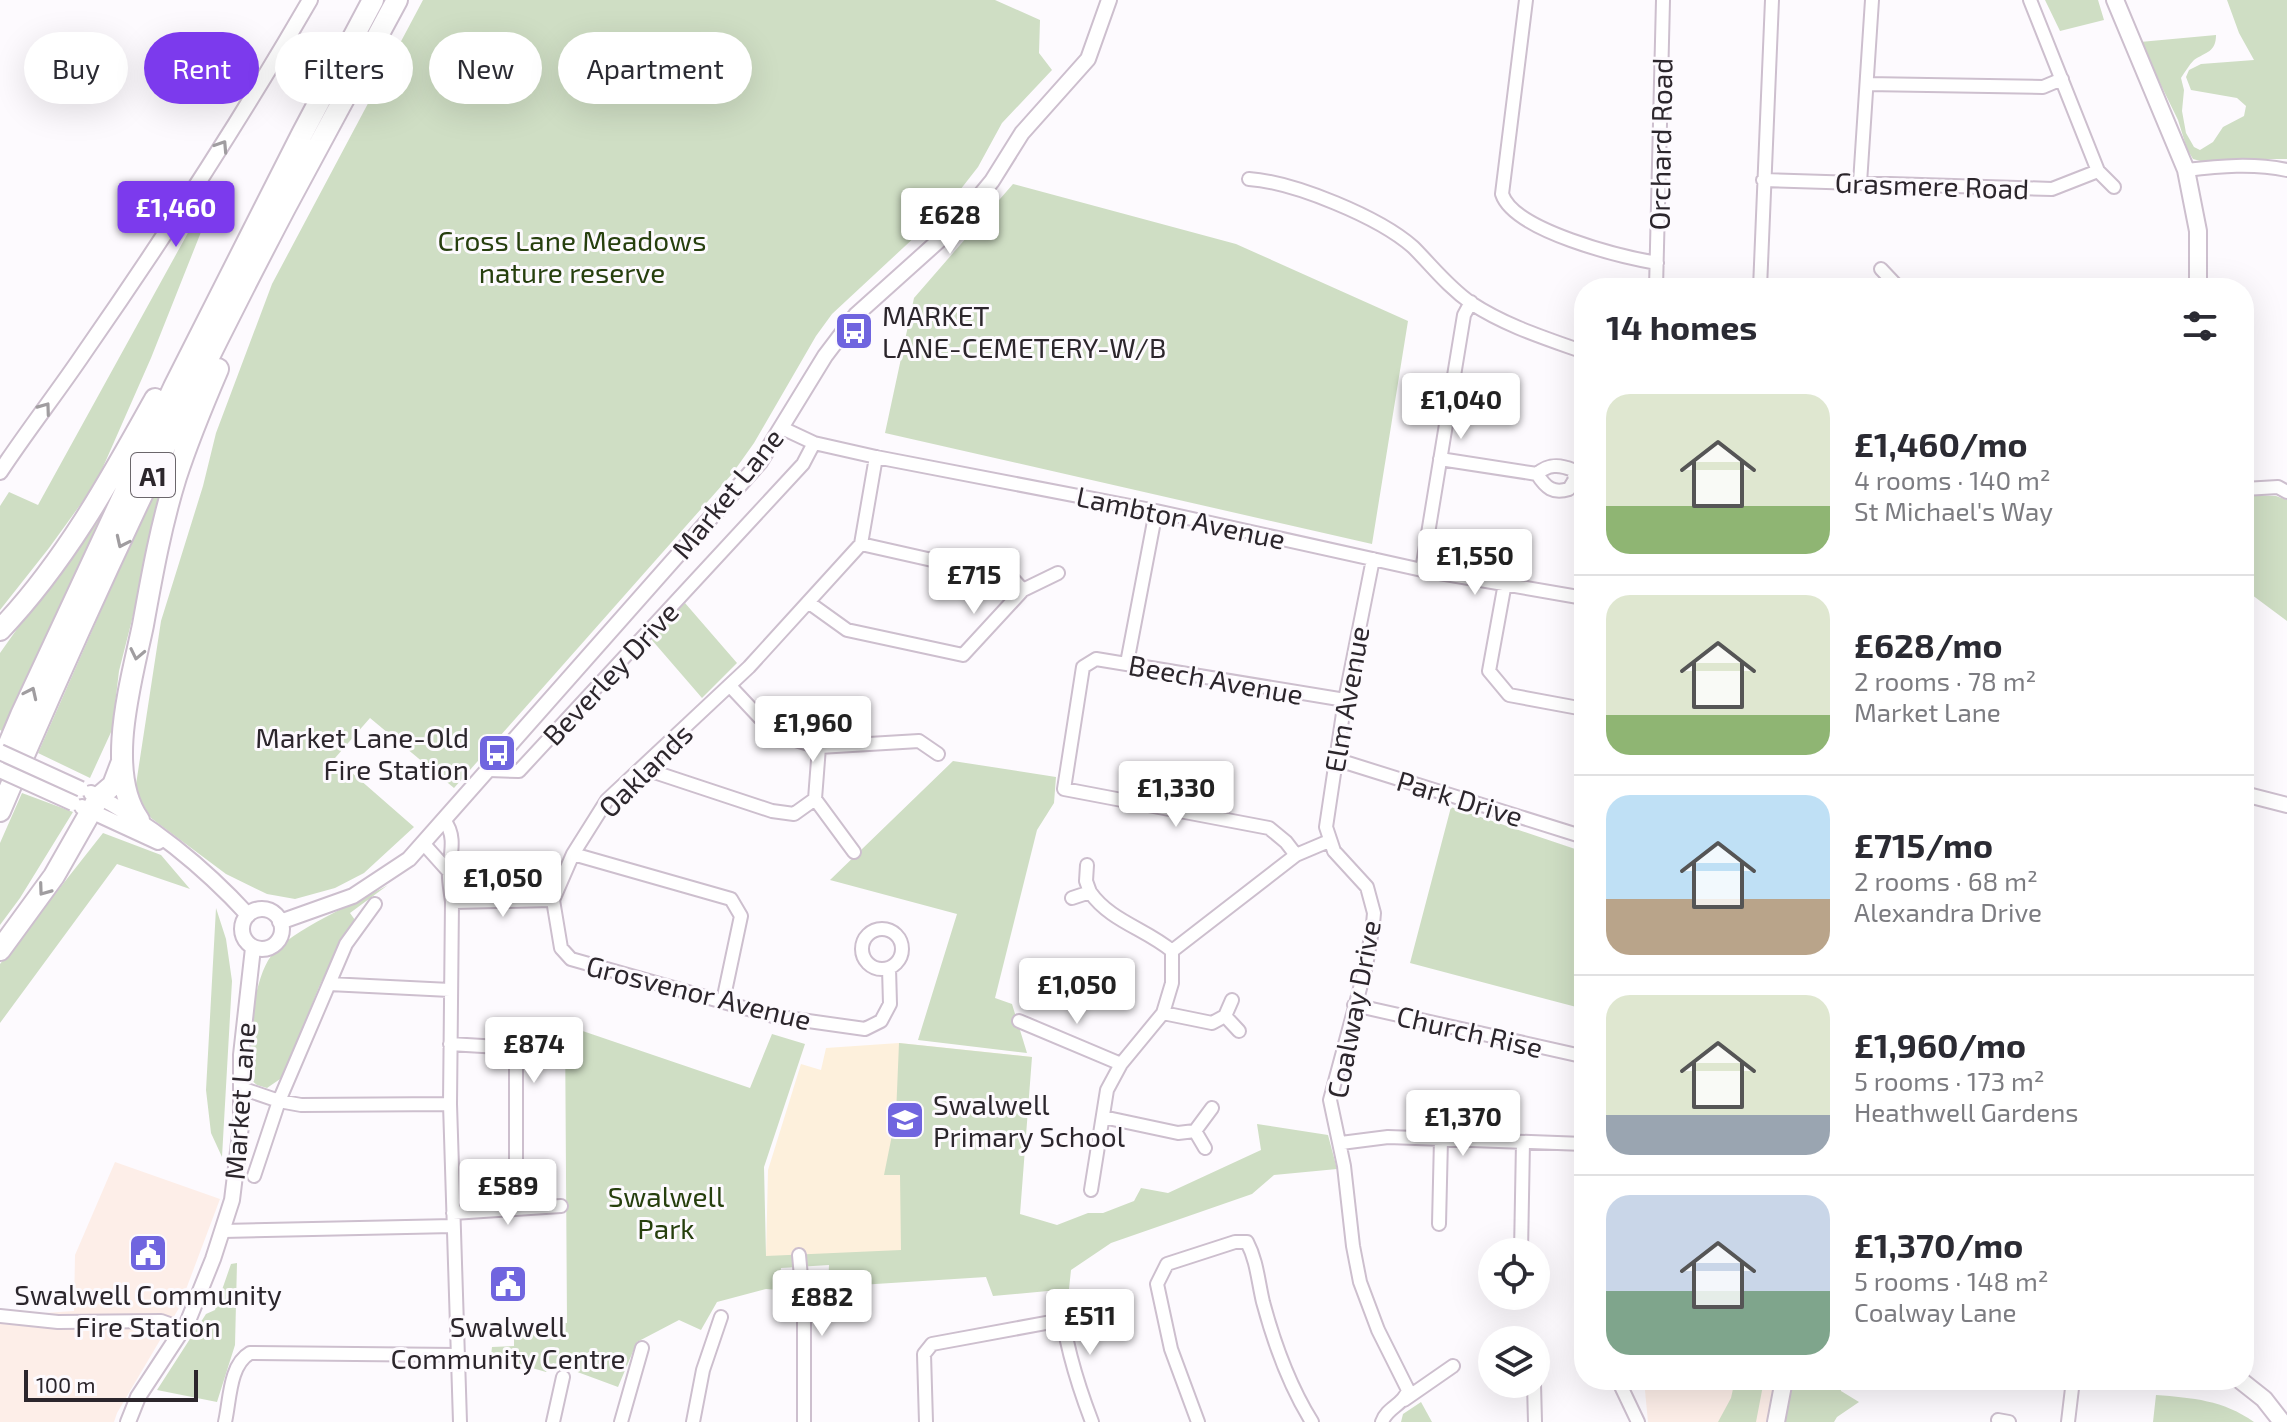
<!DOCTYPE html>
<meta charset="utf-8">
<style>
:root{--surface:#fff;--page:#f2f2f3;--text:#2b2b33;--muted:#7c7c81;--line:#e1e1e2;--accent:#7c3aed}
body{margin:0;font-family:"Exo 2",sans-serif;background:var(--page);color:var(--text);height:100vh;display:flex;flex-direction:column;font-size:30px;white-space:nowrap}
*{box-sizing:border-box;margin:0}
p{font-size:26px;color:var(--muted)}
.icon{flex:none;width:44px;height:44px;fill:none;stroke:currentColor;stroke-width:2;stroke-linecap:round;stroke-linejoin:round}
.map{position:relative;flex:1;overflow:hidden}
.details{position:absolute;left:1574px;top:278px;width:680px;height:1112px;display:flex;flex-direction:column;background:var(--surface);border-radius:32px;box-shadow:0 8px 32px #0002}
.details>*{flex:none}
.top-card{position:absolute;left:24px;top:32px;width:760px;height:72px;display:flex;gap:16px}
.tools{position:absolute;left:1478px;top:1238px;display:grid;gap:16px}
.tools a{display:grid;place-items:center;width:72px;height:72px;border-radius:50%;background:var(--surface);box-shadow:0 8px 32px #0002;font-size:40px}
.scale{position:absolute;left:24px;bottom:20px;width:174px;box-sizing:border-box;padding-left:8px;border:4px solid #2c262c;border-top:0;font-size:22px;line-height:28px;white-space:nowrap;color:#2c262c;-webkit-text-stroke:6px #fdfafe;paint-order:stroke}
.price{position:absolute;translate:-50% -68px;padding:0 18px;border-radius:8px;background:#fff;color:#222;font-size:26px;line-height:52px;filter:drop-shadow(0 2px 4px #0008)}
.price::after{content:'';position:absolute;left:50%;top:48px;width:24px;height:18px;margin-left:-12px;background:inherit;clip-path:polygon(0 0,100% 0,50% 100%)}
.price.on{background:var(--accent);color:#fff}
ul{padding:0;list-style:none}
li{display:flex;align-items:center;gap:24px;height:200px;padding:0 32px}
li+li{border-top:2px solid var(--line)}
li span{display:grid;place-items:center;flex:none;width:224px;height:160px;border-radius:24px;color:#555}
li>.icon{margin-inline-start:auto}
span .icon{width:96px;height:96px;fill:#fffc;stroke-width:1}
li b{font-size:34px}
h2{display:flex;justify-content:space-between;align-items:center;height:96px;padding:0 32px;font-size:34px}
.chip{padding:0 28px;border-radius:36px;background:var(--surface);box-shadow:0 8px 32px #0002;font-size:28px;line-height:72px}
.chip.on{background:var(--accent);color:#fff}
.map>svg:first-child{display:block}
</style>
<div class="map">
<svg width="2287" height="1422" viewBox="0 0 2287 1422">
<rect width="100%" height="100%" fill="#fdfafe"/>
<path fill="#fdeee8" d="M115 1162 220 1199 179 1308 117 1413 114 1422H0V1316L74 1311 75 1255Z
M1644 1380H1780L1772 1422H1648Z"/>
<path fill="#fdf0dc" d="M899 1043 1032 1057 969 1249 766 1257 768 1170 801 1064 821 1070 826 1048Z"/>
<path fill="#cfdec4" d="M423 0H995L1040 20 1039 53 1052 70 1002 123 978 167 946 208 832 314 816 336 754 443 732 474 454 788 370 718 335 758 414 827 364 873 335 888 295 899 267 894 226 874 151 818 135 791 161 621 203 486 216 433 272 284Z
M2045 0H2098L2104 20 2060 31Z
M2227 0H2287V159H2232L2208 163 2193 159 2187 149 2178 120 2140 42 2216 35C2216 52 2206 52 2194 60 2189 65 2185 72 2181 78L2184 90 2182 111 2186 133 2194 147 2200 150 2213 142 2223 127 2244 116 2246 106 2237 98 2191 90 2186 77 2189 70 2201 64 2254 60 2239 33Z
M1013 184 1236 244 1408 321 1372 544 885 433 914 298Z
M195 220 203 227 151 358 96 483 49 548 0 610V506L9 492 38 505Z
M179 434 119 671 112 730 90 778 38 753Z
M112 495 2 731 0 730V653Z
M2244 495 2276 496 2287 500V621L2244 589Z
M685 603 737 663 702 698 651 639Z
M953 761 1056 777 1054 803 1037 830 995 998 1012 1004 1027 1053 918 1040 957 914 830 880Z
M22 793 73 812 20 898 0 925V843Z
M1451 807 1584 852V1009L1410 963Z
M103 833 161 855 190 889 117 864 0 1023V964Z
M388 885 350 913 355 920 342 939 319 987 283 1077 267 1088 257 1085 249 1078C248 1046 252 982 271 956 292 929 356 903 388 885Z
M216 908 226 939 232 981 222 1157 211 1133 206 1090Z
M565 1025 750 1088 772 1034 805 1044 764 1167 766 1256 901 1250 900 1175H884L896 1115 899 1043 1032 1057 1020 1214 1057 1225 1088 1213H1103L1134 1201 1141 1188 1168 1193 1261 1150 1257 1124 1328 1135 1337 1169 1274 1175 1252 1194 1111 1243 1071 1270 1069 1289 993 1296 986 1277 828 1287 829 1265 781 1268 779 1290 766 1289 717 1302 701 1330 679 1320 637 1342 618 1387 553 1363 546 1372 491 1356 492 1347 514 1346V1324L567 1323Z
M237 1263 235 1345 217 1402 157 1390 206 1314 215 1310 231 1264Z
M1735 1380H1764L1756 1422H1718L1731 1398Z
M1792 1380H1839L1841 1391 1859 1402 1837 1417 1834 1422H1783Z
M2156 1395C2193 1398 2223 1400 2254 1422H2153Z
M1421 1402 1432 1422H1401L1403 1414Z"/>
<g fill="none" stroke-linecap="round" stroke-linejoin="round">
<defs>
<path id="minor" d="M1526 0 1502 194C1514 231 1622 257 1657 263
M2030 0 2098 171 2114 187
M1867 84 2043 87 2062 79
M2186 170C2220 166 2253 163 2287 170
M1249 179C1294 182 1379 217 1413 247 1432 266 1448 287 1471 303 1506 326 1545 338 1584 352
M1763 180 2052 189 2098 171
M1860 183 1872 0
M1881 269 1898 287
M1656 288 1663 0
M1760 288 1772 0
M782 428 814 443 876 457 1156 511 1422 570 1584 598
M1440 459 1537 474C1548 464 1559 464 1573 470L1575 479 1569 489C1553 494 1546 488 1537 474
M2244 489 2278 487 2287 492
M1373 559 1345 700 1326 827 1334 851 1367 887 1374 913 1373 924 1366 966 1330 1100 1344 1166 1353 1246 1360 1282 1378 1330 1408 1390C1404 1405 1387 1407 1382 1422
M1422 570 1464 315 1471 302
M1505 583 1489 671 1509 695 1584 709
M1023 590 1058 573
M808 602 847 630 963 655 1023 590 1012 578 861 544
M1127 663 1156 511
M730 686 760 718 789 738 819 747 919 741 938 754
M1335 759 1584 837
M642 768 772 811 794 814 815 799 819 747
M489 770 519 771 803 464 814 443
M815 799 854 852
M444 820C456 835 451 852 449 870 448 880 451 892 452 902L450 1104 460 1422
M423 843 449 872
M573 854 731 899 741 916 723 1001
M1296 855 1286 842 1269 828 1064 789 1083 667 1096 659 1345 700
M1087 865 1086 881 1090 892
M1072 898 1090 892C1110 921 1146 929 1172 951
M553 900 573 854 607 800 749 667 861 544 876 457
M553 900 561 948 571 959 773 1016 865 1029 881 1021 890 1004 889 968
M452 902 553 900
M862 949a20 20 0 1 1 40 0a20 20 0 1 1-40 0Z
M329 984 450 990
M1354 1005 1577 1055 1584 1060
M1163 1013 1212 1023 1225 1016 1232 1000
M1225 1016 1239 1031
M1019 1021 1121 1064
M450 1044 499 1047 516 1061V1209
M241 1088 279 1101 301 1105 450 1104
M1103 1117 1178 1133 1195 1131 1212 1108
M1195 1131 1205 1148
M1341 1143 1388 1137 1584 1144
M254 1176 279 1101 346 944 375 904
M1091 1190 1107 1090 1121 1064 1163 1013 1172 983V951L1296 855 1329 841
M453 1213 561 1206
M1439 1224 1441 1139
M223 1231 453 1226
M1521 1252 1523 1142
M799 1255 804 1309V1422
M1060 1298C1064 1340 1077 1383 1092 1422
M0 1316 58 1322 161 1321 183 1329
M1618 1380 1638 1422
M1534 1384 1535 1422
M1404 1400 1453 1366
M1998 1420 2009 1422
M225 1422C230 1401 229 1365 250 1353L457 1355
M553 1422 563 1377
M621 1422 642 1348
M693 1422 703 1370 721 1317
M926 1422 924 1354 932 1344 1062 1320
M1198 1422 1171 1349 1157 1284 1167 1264 1235 1242H1247C1257 1261 1258 1281 1263 1302 1274 1343 1289 1385 1312 1422
M2068 1422 2073 1380"/>
<path id="tertiary" d="M0 472C27 431 57 393 84 353 164 238 240 121 310 0
M91 793C148 821 205 868 248 915
M2244 794 2287 805
M82 807 158 842
M242 929a20 20 0 1 1 40 0a20 20 0 1 1-40 0Z
M280 922 353 896 409 859 760 462 825 356 856 315 954 227 992 181 1022 133 1088 59 1109 0
M128 1422 138 1397 188 1321 213 1259 232 1200 241 1126V1055L253 948"/>
<path id="secondary" d="M2115 0 2186 170 2198 231V288
M2240 1380 2264 1399 2282 1422
M1776 1422 1784 1380"/>
<path id="trunk" d="M0 630C65 562 110 480 155 399
M0 765 21 715 174 387 302 134 373 0
M0 811C87 607 182 404 285 208 322 139 360 70 397 0
M139 820C104 771 132 679 143 625 152 575 161 525 176 477 188 440 203 404 218 369
M0 950 54 876 99 797 113 785 121 764"/>
</defs>
<use href="#minor" stroke="#cdbfce" stroke-width="16"/>
<use href="#tertiary" stroke="#cdbfce" stroke-width="18"/>
<use href="#secondary" stroke="#cdbfce" stroke-width="20"/>
<use href="#trunk" stroke="#cdbfce" stroke-width="24"/>
<use href="#minor" stroke="#fff" stroke-width="12"/>
<use href="#tertiary" stroke="#fff" stroke-width="14"/>
<use href="#secondary" stroke="#fff" stroke-width="16"/>
<use href="#trunk" stroke="#fff" stroke-width="20"/>
<defs>
<path id="tertiary-bridge" d="M0 752 81 789
M0 770 73 803"/>
</defs>
<use href="#tertiary-bridge" stroke="#cdbfce" stroke-width="18" stroke-linecap="butt"/>
<use href="#tertiary-bridge" stroke="#fff" stroke-width="14"/>
</g>
<defs><path id="oneway-chevron" d="M-2-3.5L2.5 0L-2 3.5" fill="none" stroke-width="1.6" stroke-linecap="round" stroke-linejoin="round" transform="scale(2)"/></defs>
<g stroke="#a09da0">
<use href="#oneway-chevron" transform="translate(222 146) rotate(-57)"/>
<use href="#oneway-chevron" transform="translate(45 408) rotate(-54)"/>
<use href="#oneway-chevron" transform="translate(122 542) rotate(115)"/>
<use href="#oneway-chevron" transform="translate(137 654) rotate(102)"/>
<use href="#oneway-chevron" transform="translate(31 693) rotate(-65)"/>
<use href="#oneway-chevron" transform="translate(44 890) rotate(126)"/>
</g>
<defs>
<symbol id="bus-square" viewBox="-11 -11 22 22"><rect x="-9" y="-9" width="18" height="18" rx="4" fill="#7065df" stroke="#fdfafe"/><path d="M-5-6H5V4H4V6H2V4H-2V6H-4V4H-5ZM-3.5-4V0h7V-4ZM-3.5 1.2v1.5H-2V1.2ZM2 1.2v1.5H3.5V1.2Z" fill="#fff"/></symbol>
<symbol id="school-square" viewBox="-11 -11 22 22"><rect x="-9" y="-9" width="18" height="18" rx="4" fill="#7065df" stroke="#fdfafe"/><path d="M0-5L7-2L0 1L-7-2ZM-4 1L0 2.5L4 1V4Q0 6-4 4Z" fill="#fff"/></symbol>
<symbol id="civic-square" viewBox="-11 -11 22 22"><rect x="-9" y="-9" width="18" height="18" rx="4" fill="#7065df" stroke="#fdfafe"/><path d="M-.6-6.5H3V-4.5H.6V-3L4-1V1h2V6H-6V1h2V-1L-.6-3ZM-1.2 2.5V6h2.4V2.5Z" fill="#fff"/></symbol>
</defs>
<g fill-rule="evenodd">
<use href="#bus-square" x="832" y="309" width="44" height="44"/>
<use href="#bus-square" x="475" y="731" width="44" height="44"/>
<use href="#school-square" x="883" y="1098" width="44" height="44"/>
<use href="#civic-square" x="126" y="1231" width="44" height="44"/>
<use href="#civic-square" x="486" y="1262" width="44" height="44"/>
</g>
<g text-anchor="middle" dominant-baseline="central" stroke-width="6" stroke-linejoin="round" paint-order="stroke">
<rect fill="#fdfafe" stroke="#6b666b" stroke-width="2" x="131" y="453" width="44" height="44" rx="6"/>
<g font-size="26" font-weight="bold" fill="#2c262c">
<text x="153" y="475">A1</text>
</g>
<g font-size="28" fill="#2c262c" stroke="#fdfafe">
<text transform="translate(1660 144) rotate(-89)">Orchard Road</text>
<text transform="translate(1932 185) rotate(2)">Grasmere Road</text>
<text transform="translate(727 493) rotate(-51)">Market Lane</text>
<text transform="translate(1181 517) rotate(12)">Lambton Avenue</text>
<text transform="translate(610 673) rotate(-47)">Beverley Drive</text>
<text transform="translate(1216 679) rotate(10)">Beech Avenue</text>
<text transform="translate(1346 699) rotate(-80)">Elm Avenue</text>
<text transform="translate(645 770) rotate(-45)">Oaklands</text>
<text transform="translate(1460 798) rotate(17)">Park Drive</text>
<text transform="translate(699 992) rotate(14)">Grosvenor Avenue</text>
<text transform="translate(1353 1009) rotate(-79)">Coalway Drive</text>
<text transform="translate(1470 1031) rotate(13)">Church Rise</text>
<text transform="translate(239 1101) rotate(-86)">Market Lane</text>
</g>
<g font-size="28" fill="#263f0d" stroke="#fdfafe">
<text x="572" y="240">Cross Lane Meadows<tspan x="572" dy="32">nature reserve</tspan></text>
<text x="666" y="1196">Swalwell<tspan x="666" dy="32">Park</tspan></text>
</g>
<g font-size="28" fill="#2c262c" stroke="#fdfafe" text-anchor="start">
<text x="882" y="315">MARKET<tspan x="882" dy="32">LANE-CEMETERY-W/B</tspan></text>
<text x="469" y="737" text-anchor="end">Market Lane-Old<tspan x="469" dy="32">Fire Station</tspan></text>
<text x="933" y="1104">Swalwell<tspan x="933" dy="32">Primary School</tspan></text>
<text x="148" y="1294" text-anchor="middle">Swalwell Community<tspan x="148" dy="32">Fire Station</tspan></text>
<text x="508" y="1326" text-anchor="middle">Swalwell<tspan x="508" dy="32">Community Centre</tspan></text>
</g>
</g>
</svg>
<div class="tools">
<a><svg class="icon" aria-label="locate" viewBox="0 0 24 24"><circle cx="12" cy="12" r="6"/><path d="M12 2v4M12 18v4M2 12h4M18 12h4"/></svg></a>
<a><svg class="icon" aria-label="layers" viewBox="0 0 24 24"><path d="M12 4l9 5-9 5-9-5zM3 14l9 5 9-5"/></svg></a>
</div>
<div class="scale">100 m</div>
<b class="price on" style="left:176px;top:249px">£1,460</b>
<b class="price" style="left:950px;top:256px">£628</b>
<b class="price" style="left:1461px;top:441px">£1,040</b>
<b class="price" style="left:1475px;top:597px">£1,550</b>
<b class="price" style="left:974px;top:616px">£715</b>
<b class="price" style="left:813px;top:764px">£1,960</b>
<b class="price" style="left:1176px;top:829px">£1,330</b>
<b class="price" style="left:503px;top:919px">£1,050</b>
<b class="price" style="left:1077px;top:1026px">£1,050</b>
<b class="price" style="left:534px;top:1085px">£874</b>
<b class="price" style="left:1463px;top:1158px">£1,370</b>
<b class="price" style="left:508px;top:1227px">£589</b>
<b class="price" style="left:822px;top:1338px">£882</b>
<b class="price" style="left:1090px;top:1357px">£511</b>
<div class="top-card">
<a class="chip">Buy</a>
<a class="chip on">Rent</a>
<a class="chip">Filters</a>
<a class="chip">New</a>
<a class="chip">Apartment</a>
</div>
<section class="details">
<h2>14 homes<svg class="icon" aria-label="filters" viewBox="0 0 24 24"><path d="M4 7h16M4 17h16"/><circle cx="9" cy="7" r="2"/><circle cx="15" cy="17" r="2"/></svg></h2>
<ul>
<li><span style="background:linear-gradient(#dfe7d0 70%,#8fb573 0)"><svg class="icon" aria-label="home" viewBox="0 0 24 24"><path d="M3 11l9-7 9 7M6 9v11h12V9"/></svg></span><div><b>£1,460/mo</b><p>4 rooms · 140 m²</p><p>St Michael's Way</p></div></li>
<li><span style="background:linear-gradient(#dfe7d0 75%,#8fb573 0)"><svg class="icon" aria-label="home" viewBox="0 0 24 24"><path d="M3 11l9-7 9 7M6 9v11h12V9"/></svg></span><div><b>£628/mo</b><p>2 rooms · 78 m²</p><p>Market Lane</p></div></li>
<li><span style="background:linear-gradient(#bfe0f5 65%,#b9a48a 0)"><svg class="icon" aria-label="home" viewBox="0 0 24 24"><path d="M3 11l9-7 9 7M6 9v11h12V9"/></svg></span><div><b>£715/mo</b><p>2 rooms · 68 m²</p><p>Alexandra Drive</p></div></li>
<li><span style="background:linear-gradient(#dfe7d0 75%,#9aa5b1 0)"><svg class="icon" aria-label="home" viewBox="0 0 24 24"><path d="M3 11l9-7 9 7M6 9v11h12V9"/></svg></span><div><b>£1,960/mo</b><p>5 rooms · 173 m²</p><p>Heathwell Gardens</p></div></li>
<li><span style="background:linear-gradient(#c9d6e8 60%,#7fa58c 0)"><svg class="icon" aria-label="home" viewBox="0 0 24 24"><path d="M3 11l9-7 9 7M6 9v11h12V9"/></svg></span><div><b>£1,370/mo</b><p>5 rooms · 148 m²</p><p>Coalway Lane</p></div></li>
</ul>
</section>
</div>
